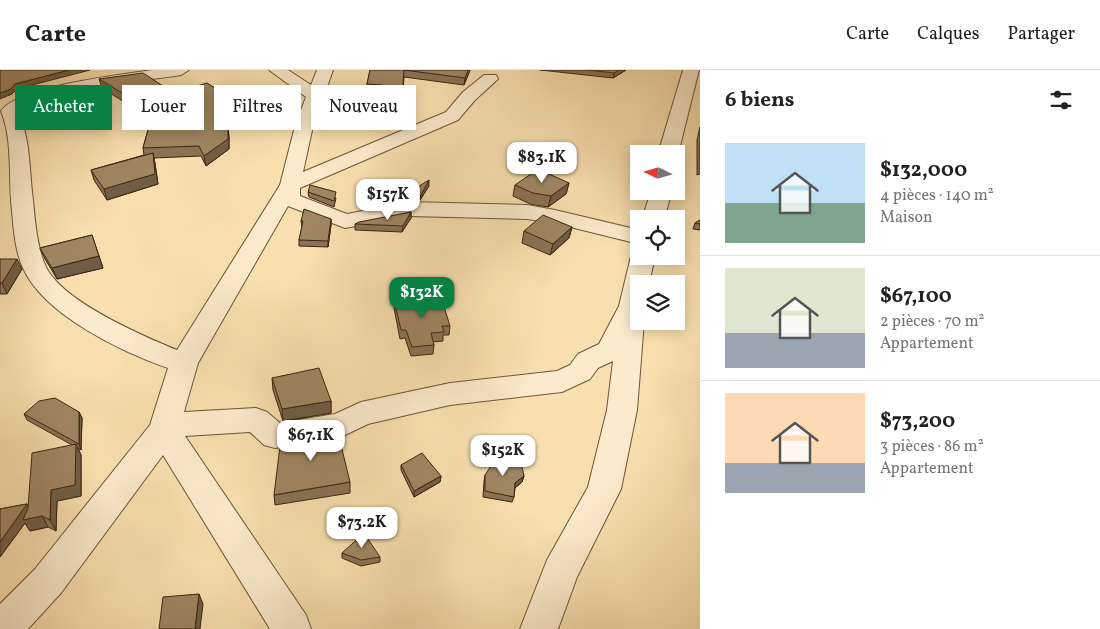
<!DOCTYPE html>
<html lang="fr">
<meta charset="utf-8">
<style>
:root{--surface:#fff;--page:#f2f2f2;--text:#202124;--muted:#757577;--line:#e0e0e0;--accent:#0b8043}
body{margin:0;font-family:Vollkorn,serif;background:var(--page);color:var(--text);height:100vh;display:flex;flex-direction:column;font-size:19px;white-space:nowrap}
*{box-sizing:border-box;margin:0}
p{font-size:16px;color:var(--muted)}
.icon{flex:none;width:28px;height:28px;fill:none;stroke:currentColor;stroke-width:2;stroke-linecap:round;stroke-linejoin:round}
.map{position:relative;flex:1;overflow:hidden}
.drawer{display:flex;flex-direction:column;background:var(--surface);width:400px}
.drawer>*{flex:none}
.top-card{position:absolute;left:15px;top:15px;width:475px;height:45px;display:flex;gap:10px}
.needle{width:32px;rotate:275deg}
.tools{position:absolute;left:630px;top:75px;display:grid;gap:10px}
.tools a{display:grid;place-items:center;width:55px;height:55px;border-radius:0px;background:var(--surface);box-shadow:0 2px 12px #0003;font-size:25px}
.price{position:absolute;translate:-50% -42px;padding:0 11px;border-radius:10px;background:#fff;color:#222;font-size:16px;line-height:32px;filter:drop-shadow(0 1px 2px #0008)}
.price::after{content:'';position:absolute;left:50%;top:30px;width:15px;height:11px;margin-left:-8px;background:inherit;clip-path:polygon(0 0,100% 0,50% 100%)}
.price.active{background:var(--accent);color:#fff}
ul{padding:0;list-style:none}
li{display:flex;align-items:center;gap:15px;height:125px;padding:0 25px}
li+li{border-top:1px solid var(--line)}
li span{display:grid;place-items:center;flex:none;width:140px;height:100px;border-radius:0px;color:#555}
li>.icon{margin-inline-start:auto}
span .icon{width:60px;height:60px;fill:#fffc;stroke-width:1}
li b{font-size:21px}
h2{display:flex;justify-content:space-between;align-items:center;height:60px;padding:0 25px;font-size:21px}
.tag{padding:0 18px;border-radius:0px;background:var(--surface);box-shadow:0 2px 12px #0003;font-size:18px;line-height:45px}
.tag.active{background:var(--accent);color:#fff}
header{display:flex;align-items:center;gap:30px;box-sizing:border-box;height:70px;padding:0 25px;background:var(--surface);border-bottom:1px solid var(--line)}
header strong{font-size:24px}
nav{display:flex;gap:28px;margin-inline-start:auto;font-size:18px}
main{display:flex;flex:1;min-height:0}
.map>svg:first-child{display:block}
</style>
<header>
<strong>Carte</strong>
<nav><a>Carte</a><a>Calques</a><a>Partager</a></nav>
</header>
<main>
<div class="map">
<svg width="700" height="559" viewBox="0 0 700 559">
<rect width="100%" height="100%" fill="#f9dfaf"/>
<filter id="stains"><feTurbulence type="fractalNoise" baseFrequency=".004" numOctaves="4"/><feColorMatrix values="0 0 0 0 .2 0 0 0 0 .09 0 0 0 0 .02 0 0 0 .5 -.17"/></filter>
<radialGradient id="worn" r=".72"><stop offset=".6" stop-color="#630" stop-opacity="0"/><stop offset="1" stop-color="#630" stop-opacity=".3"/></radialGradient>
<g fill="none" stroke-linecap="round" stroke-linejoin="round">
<defs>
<path id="minor" d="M152 0H189L181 5C133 13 57 14 20 47 31 74 29 101 33 130 35 151 37 178 46 197 63 232 143 266 177 280L280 115 295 56 306 27 269 0H288L311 15 317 0H333L313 56 303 102 446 42 463 22 484 5H496L498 9 475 30 458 50 300 118V126L347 144 409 132 527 135 555 140 639 160V174L554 153 527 149 409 146 345 158 288 136 198 293 184 342 256 338 267 342 280 353 335 344 361 332 450 313 557 301 570 295 578 284 599 274 619 236 631 186 635 181 639 180V186H655L649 214H639V251H644L637 340 621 419 577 507 558 559H520L547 490 588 417 607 340 613 291 598 298 590 309 562 322 450 335 368 354 341 367 275 378 264 375 250 362 185 366 306 545 311 559H270L163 385 61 523 28 559H0V534L35 499 150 355 168 298C122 282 44 245 23 198 14 179 13 151 11 130 9 99 12 69 1 41 18 16 121 5 152 0Z
M683 0H699L678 84 676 86V84H658Z
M651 121H672L664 149H642Z"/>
</defs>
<use href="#minor" stroke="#6c5436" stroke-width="2"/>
<use href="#minor" fill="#fbeacb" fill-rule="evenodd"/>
</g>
<path fill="#897354" stroke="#3d250e" d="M370 0H470L464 15 404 7 402 37 382 22H367V14Z
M540 0H626L613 8Z
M99 9 163 16 177 22 222 31 219 53 228 58 229 67V79L206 96 201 86 154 88 158 114 107 130 94 110 91 100 144 85 143 78 151 49 102 18Z
M700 57V104L697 105V70Z
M569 113 566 124 548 137 530 134 513 126 515 115Z
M429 116 420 130 403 131V126Z
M308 122 336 128 334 137 309 127Z
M411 142V148L402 162 355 160V154Z
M331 149V155L328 177 299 176V170L302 157 301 151Z
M700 150V160L693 159 695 153Z
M572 157 569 168 550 185 522 173 524 161Z
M92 165 103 198 57 209 45 189 40 178Z
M0 189 22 199 7 224H0Z
M394 230 450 256 449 265H443V271L433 272 434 275 433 284 411 286 405 268 400 269 394 238Z
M272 308 331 331V343L283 351 273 320Z
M79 342 82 348 81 380 78 378 81 385V426L57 431 56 461 48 457 30 461 25 453 0 487V439L27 434 28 436 72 375 27 350 24 344Z
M401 395 441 406 440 412 414 427 401 400Z
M485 405 524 406 522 412 515 418 514 427 512 432 483 427 484 411Z
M350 412V423L275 435 274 425Z
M342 483 380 487V492L361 496 342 488Z"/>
<path fill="#6f5e45" stroke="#3d250e" d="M69 0H90L17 19 12 24 0 29V23L15 14Z
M468 0H470L464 15 465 8Z
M619 0H626L613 8 614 3Z
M221 22 222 31 218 61 217 51Z
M228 58 229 67V79L206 96 204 86Z
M153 83 155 93 158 114 107 130 104 119Z
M429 110V116L420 130 421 125Z
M569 113 566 124 548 137 551 126Z
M411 142V148L402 162 403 156Z
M331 149V155L328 177V171Z
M572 157 569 168 550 185 553 174Z
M99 186 103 198 57 209 52 198Z
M17 189 22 199 7 224 2 213Z
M331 331V343L283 351 282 339Z
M79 342 82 348 81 380 79 374Z
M76 374 81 385V426L57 431 56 461 50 450 51 420Z
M441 406 440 412 414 427V421Z
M524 406 522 412 513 419 515 413Z
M27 434 32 442 42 446 48 457 30 461 25 453 0 487V472Z
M199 524 203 534 200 559H195Z"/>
<path fill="#9f8662" stroke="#3d250e" d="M0 0H69L15 14 11 19 0 23Z
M370 0H468L465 8 404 0 402 29 382 15 367 14Z
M588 0H619L614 3Z
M143 3 163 16 177 22 207 13 221 22 217 51 228 58V69L204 86 199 76 143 78 153 42 99 9Z
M153 83 155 104 104 119 91 100Z
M538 99 569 113 551 126 533 123 515 115Z
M429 110 421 125 403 126Z
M310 115 336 122 334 131 308 122Z
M304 139 331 149 328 171 299 170 303 151H301Z
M411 142 403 156 355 154 359 152Z
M543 145 572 157 553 174 524 161Z
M700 150V154L695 153Z
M92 165 99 186 52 198 40 178Z
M0 189H17L2 213H0Z
M441 227 450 256H442L444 262 431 263 434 275 412 277 406 260H401L394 230Z
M319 298 331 331 282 339 272 308Z
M55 328 79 342V374L24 344 39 331Z
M337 359 350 412 274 425 281 368Z
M76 374 75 415 51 420 50 450 42 446 23 450 28 438 32 383Z
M422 383 441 406 414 421 401 395Z
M506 387 513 389 522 397 524 406 515 413 514 427 485 421V405L495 390Z
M27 434 0 472V439Z
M364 463 380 487 361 490 342 483Z
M199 524 195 559H159L163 527Z"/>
<rect width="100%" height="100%" filter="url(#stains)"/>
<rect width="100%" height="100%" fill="url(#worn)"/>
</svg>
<div class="tools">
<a><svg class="needle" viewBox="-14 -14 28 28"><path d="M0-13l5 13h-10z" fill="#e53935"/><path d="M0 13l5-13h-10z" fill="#757577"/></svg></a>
<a><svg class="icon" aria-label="locate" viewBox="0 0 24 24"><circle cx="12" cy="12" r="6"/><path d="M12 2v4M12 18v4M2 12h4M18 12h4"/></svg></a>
<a><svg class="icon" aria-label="layers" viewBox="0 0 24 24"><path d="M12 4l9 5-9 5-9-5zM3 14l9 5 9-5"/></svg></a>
</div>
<b class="price" style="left:542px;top:114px">$83.1K</b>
<b class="price" style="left:388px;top:151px">$157K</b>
<b class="price active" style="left:422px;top:249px">$132K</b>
<b class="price" style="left:311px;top:392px">$67.1K</b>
<b class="price" style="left:503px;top:407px">$152K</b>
<b class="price" style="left:362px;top:479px">$73.2K</b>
<div class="top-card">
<a class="tag active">Acheter</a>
<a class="tag">Louer</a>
<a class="tag">Filtres</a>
<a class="tag">Nouveau</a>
</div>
</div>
<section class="drawer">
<h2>6 biens<svg class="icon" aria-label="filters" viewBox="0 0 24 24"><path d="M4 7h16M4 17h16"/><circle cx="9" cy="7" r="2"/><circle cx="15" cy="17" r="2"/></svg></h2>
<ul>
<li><span style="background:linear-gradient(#bfe0f5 60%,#7fa58c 0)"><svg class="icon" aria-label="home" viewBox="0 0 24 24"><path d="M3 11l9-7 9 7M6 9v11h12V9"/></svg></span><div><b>$132,000</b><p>4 pièces · 140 m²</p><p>Maison</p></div></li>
<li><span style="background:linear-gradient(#dfe7d0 65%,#9aa5b1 0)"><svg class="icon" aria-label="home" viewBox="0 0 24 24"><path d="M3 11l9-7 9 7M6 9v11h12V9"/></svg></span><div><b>$67,100</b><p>2 pièces · 70 m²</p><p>Appartement</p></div></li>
<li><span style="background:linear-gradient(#ffd9b3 70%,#9aa5b1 0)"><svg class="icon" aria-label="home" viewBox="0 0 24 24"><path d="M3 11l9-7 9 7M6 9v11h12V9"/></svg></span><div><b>$73,200</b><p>3 pièces · 86 m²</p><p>Appartement</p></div></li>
</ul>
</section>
</main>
